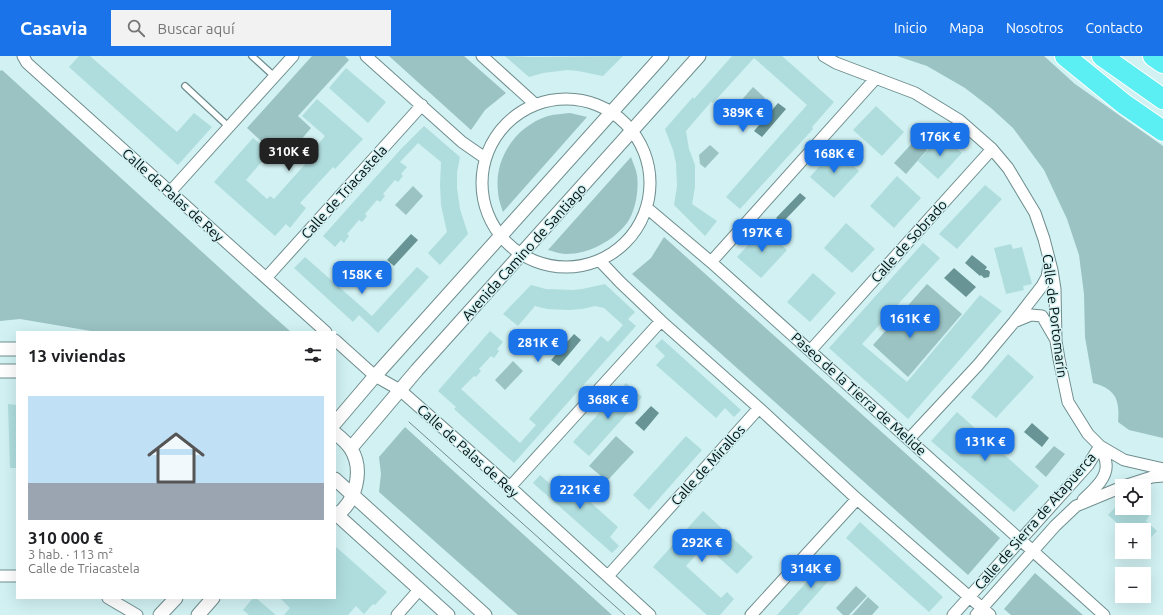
<!DOCTYPE html>
<html lang="es">
<meta charset="utf-8">
<style>
:root{--surface:#fff;--page:#f2f2f2;--text:#202124;--muted:#757577;--accent:#1a73e8}
body{margin:0;font-family:Ubuntu,sans-serif;background:var(--page);color:var(--text);height:100vh;display:flex;flex-direction:column;font-size:15px;white-space:nowrap}
*{box-sizing:border-box;margin:0}
p{font-size:13px;color:var(--muted)}
.icon{flex:none;width:22px;height:22px;fill:none;stroke:currentColor;stroke-width:2;stroke-linecap:round;stroke-linejoin:round}
.map{position:relative;flex:1;overflow:hidden}
.details{position:absolute;left:16px;top:275px;width:320px;height:268px;display:flex;flex-direction:column;background:var(--surface);border-radius:0px;box-shadow:0 4px 16px #0002}
.details>*{flex:none}
.controls{position:absolute;left:1115px;top:423px;display:grid;gap:8px}
.controls a{display:grid;place-items:center;width:36px;height:36px;border-radius:0px;background:var(--surface);box-shadow:0 4px 16px #0002;font-size:20px}
.price{position:absolute;translate:-50% -34px;padding:0 9px;border-radius:8px;background:var(--accent);color:#fff;font-size:13px;line-height:26px;filter:drop-shadow(0 1px 2px #0008)}
.price::after{content:'';position:absolute;left:50%;top:24px;width:12px;height:9px;margin-left:-6px;background:inherit;clip-path:polygon(0 0,100% 0,50% 100%)}
.price.selected{background:#222;color:#fff}
ul{padding:0;list-style:none}
li{display:grid;align-content:center;gap:8px;height:212px;padding:0 12px}
li span{display:grid;place-items:center;height:124px;border-radius:0px;color:#555}
li>.icon{margin-inline-start:auto}
span .icon{width:72px;height:72px;fill:#fffc;stroke-width:1}
li b{font-size:17px}
h2{display:flex;justify-content:space-between;align-items:center;height:48px;padding:0 12px;font-size:17px}
header{display:flex;align-items:center;gap:24px;box-sizing:border-box;height:56px;padding:0 20px;background:var(--accent);color:#fff}
header strong{font-size:19px}
nav{display:flex;gap:22px;margin-inline-start:auto;font-size:14px}
.search{width:280px;height:36px;background:var(--page);display:flex;align-items:center;gap:10px;box-sizing:border-box;padding:0 14px;border-radius:0px;color:var(--muted);font-size:15px}
.map>svg:first-child{display:block}
</style>
<header>
<strong>Casavia</strong>
<div class="search"><svg class="icon" aria-label="search" viewBox="0 0 24 24"><circle cx="10" cy="10" r="6"/><path d="M15 15l6 6"/></svg>Buscar aquí</div>
<nav><a>Inicio</a><a>Mapa</a><a>Nosotros</a><a>Contacto</a></nav>
</header>
<div class="map">
<svg width="1163" height="559" viewBox="0 0 1163 559">
<rect width="100%" height="100%" fill="#d1f1f2"/>
<path fill="#9bc3c4" d="M312 0H345L349 4 298 60 311 72 283 105 247 72Z
M389 0H464L506 37 485 54 471 74Z
M897 0H1044L1075 28 1163 90V382L1129 374 1118 366C1120 344 1116 333 1093 327L1085 281 1084 238 1079 199 1067 163 1044 114 1013 72 991 52 965 32 927 10Z
M2 14 255 244 291 276H97L20 263 0 265V15Z
M753 31 765 42 744 65 733 54Z
M570 57 587 61 503 156C501 150 498 142 498 135 494 102 516 70 548 60 555 58 563 58 570 57Z
M915 84 927 94 906 118 894 107Z
M710 89 719 97 705 112 700 108 699 99Z
M631 101C633 107 636 113 637 119 639 133 636 154 627 167 613 185 589 198 566 198 560 198 553 195 548 194Z
M413 130 423 140 406 159 395 149Z
M664 181 1000 482 968 519 632 218 651 202Z
M927 228 962 258 908 321 873 289Z
M513 305 523 315 505 334 495 324Z
M405 371 612 559H518L379 436 381 418 379 401Z
M616 380 634 396 607 425 589 410Z
M1054 390 1065 398 1046 421 1035 411Z
M1035 517 1083 559H1011L1004 553Z
M856 530 867 540 849 559H843L836 552Z
M868 541 879 551 872 559H852Z"/>
<path fill="#689495" d="M778 47 786 53 762 81 754 75Z
M800 137 806 142 782 167 776 162Z
M411 178 418 184 394 210 387 204Z
M972 199 987 211 985 214H988L990 216 989 221 984 222 981 219 980 220 965 207Z
M954 212 976 231 966 241 944 222Z
M574 278 581 284 559 310 551 304Z
M651 350 659 357 644 375 635 367Z
M1032 367 1049 382 1042 391 1024 376Z"/>
<path fill="#afddde" d="M79 0H90L177 76 194 57 212 71 178 109 69 11Z
M505 0 533 1 623 0 603 20 578 15 567 14 543 17 529 21Z
M732 0H782L834 46 812 71 813 73 740 153 726 141 807 49 754 2 713 47 711 46 686 75 689 93 695 109V131L692 148 717 165 705 180 674 149 677 130 676 107 673 94 665 73 693 41 694 43Z
M346 12 386 46 368 67 329 32Z
M317 43 363 83 335 113 333 111 300 147 306 152 290 172 286 168 275 180 214 126 253 82 270 96 246 124 267 143 270 140 274 143 316 96 314 93 325 80 302 60Z
M876 50 904 76 882 100 853 74Z
M424 70 460 101 457 116V132L460 153 468 178 440 209 428 197 447 176 441 149 440 129 441 106 418 87 400 106 407 111 401 118 403 120 398 126 395 124 383 138 385 140 380 146 377 144 365 158 367 160 362 166 359 164 347 178 349 180 344 187 341 184 335 191 323 180 401 93Z
M941 79 962 97 938 123 918 105Z
M834 93 859 115 834 142 810 121Z
M897 120 921 142 894 172 870 150Z
M985 129 1002 143 957 193 939 178Z
M846 167 875 193 852 217 824 192Z
M764 172 787 194 761 222 737 201Z
M923 187 940 202 862 288 907 326 980 239 1002 255 908 363 829 292Z
M1011 188 1013 193 1022 191 1032 228 1023 230 1024 234 1006 238 994 192Z
M305 201 372 260 417 211 429 221 378 277 359 259 353 266 294 212Z
M813 217 836 237 810 266 787 246Z
M605 228 635 256 628 263 636 270 514 407 454 353 456 351 438 335 490 275 503 286 497 293 499 295 494 302 491 300 479 313 481 315 476 321 474 320 461 333 520 387 536 369 529 363 601 280 608 286 623 269 604 252 595 250 582 253 569 254 547 253 535 250 518 270 503 258 531 229 546 233 573 234 582 233Z
M662 283 741 354 734 361 725 352 716 362 656 309 665 300 655 290Z
M1008 298 1034 321 996 362 971 341Z
M626 327 642 341 589 400 573 386Z
M8 348 17 349V412H10Z
M957 356 1039 430 1014 456 931 385Z
M686 380 702 394 649 454 633 439Z
M559 418 618 471 610 481 619 490 612 497 533 427 540 419 550 428Z
M1122 444V452H1140L1149 460 1146 465 1157 475 1144 489V474H1125L1108 459Z
M703 455 753 501 737 518 705 489 686 510 721 542 727 536 734 543 720 559H707L653 511Z
M860 466 943 541 929 556 846 482Z
M335 490 387 536 375 549 373 548 364 558 356 550 348 559H284L290 552 280 542H335Z
M829 501 840 512 798 559H777Z
M253 542H256L276 559H249L243 554Z"/>
<g fill="none" stroke-linecap="round" stroke-linejoin="round">
<defs>
<path id="service" d="M252 0 275 21
M185 30 229 71"/>
<path id="minor" d="M23 0 27 7 326 276
M366 0 462 86 485 102
M482 0 535 48
M824 0 836 7 915 37 959 64 992 93 1008 112 1035 157 1044 183 1052 214 1055 233 1056 285 1059 303 1068 346 1088 378 1100 390 1124 404 1163 413
M482 127a84 84 0 1 1 168 0a84 84 0 1 1-168 0Z
M170 136 293 0
M647 152 711 206 1104 559
M600 205 620 226 661 265 759 352 857 443 990 559
M711 206 876 22
M266 222 422 49
M1014 266 1031 259 1042 260 1056 284
M335 284 375 320 400 334 510 431 650 559
M810 295 992 93
M909 383 978 309 1014 266 1042 230 1047 221 1049 209
M1124 430 1152 421 1163 420
M510 431 661 265
M1083 444C1092 435 1108 422 1106 408 1106 402 1102 395 1100 390
M0 520H17
M608 520 759 352
M108 542 137 559
M397 559 419 534
M751 559 857 443
M953 559 1088 409 1100 390
M976 559 1055 470 1076 450 1122 431"/>
<path id="tertiary" d="M0 293H17
M0 315H17
M335 367 375 320 662 0
M335 377C340 381 347 387 351 393 364 414 356 447 335 460
M351 392 417 314 699 0
M335 423 485 559
M335 457 448 559
M160 559 176 542
M198 559 213 542"/>
<path id="motorway" d="M1065 0 1124 48 1163 75
M1102 0 1163 43
M1153 0 1163 7"/>
</defs>
<use href="#service" stroke="#6f8d8e" stroke-width="8"/>
<use href="#minor" stroke="#6f8d8e" stroke-width="13"/>
<use href="#tertiary" stroke="#6f8d8e" stroke-width="15"/>
<use href="#motorway" stroke="#fff" stroke-width="22"/>
<use href="#service" stroke="#fff" stroke-width="5.5"/>
<use href="#minor" stroke="#fff" stroke-width="11"/>
<use href="#tertiary" stroke="#fff" stroke-width="13"/>
<use href="#motorway" stroke="#5beef3" stroke-width="20"/>
<path stroke="#73898a" stroke-width="1" d="M409 366 625 559"/>
</g>
<g text-anchor="middle" dominant-baseline="central" stroke-width="3" stroke-linejoin="round" paint-order="stroke">
<g font-size="14" fill="#040d0e" stroke="#d1f1f2">
<text transform="translate(344 136) rotate(-48)">Calle de Triacastela</text>
<text transform="translate(173 139) rotate(42)">Calle de Palas de Rey</text>
<text transform="translate(909 185) rotate(-48)">Calle de Sobrado</text>
<text transform="translate(524 196) rotate(-48)">Avenida Camino de Santiago</text>
<text transform="translate(1055 260) rotate(83)">Calle de Portomarín</text>
<text transform="translate(859 338) rotate(42)">Paseo de la Tierra de Melide</text>
<text transform="translate(468 395) rotate(42)">Calle de Palas de Rey</text>
<text transform="translate(708 409) rotate(-48)">Calle de Mirallos</text>
<text transform="translate(1035 465) rotate(-49)">Calle de Sierra de Atapuerca</text>
</g>
</g>
</svg>
<div class="controls">
<a><svg class="icon" aria-label="locate" viewBox="0 0 24 24"><circle cx="12" cy="12" r="6"/><path d="M12 2v4M12 18v4M2 12h4M18 12h4"/></svg></a>
<a>+</a>
<a>−</a>
</div>
<b class="price" style="left:743px;top:77px">389K €</b>
<b class="price" style="left:940px;top:101px">176K €</b>
<b class="price selected" style="left:289px;top:116px">310K €</b>
<b class="price" style="left:834px;top:118px">168K €</b>
<b class="price" style="left:762px;top:197px">197K €</b>
<b class="price" style="left:362px;top:239px">158K €</b>
<b class="price" style="left:910px;top:283px">161K €</b>
<b class="price" style="left:538px;top:307px">281K €</b>
<b class="price" style="left:608px;top:364px">368K €</b>
<b class="price" style="left:985px;top:406px">131K €</b>
<b class="price" style="left:580px;top:454px">221K €</b>
<b class="price" style="left:702px;top:507px">292K €</b>
<b class="price" style="left:811px;top:533px">314K €</b>
<section class="details">
<h2>13 viviendas<svg class="icon" aria-label="filters" viewBox="0 0 24 24"><path d="M4 7h16M4 17h16"/><circle cx="9" cy="7" r="2"/><circle cx="15" cy="17" r="2"/></svg></h2>
<ul>
<li><span style="background:linear-gradient(#bfe0f5 70%,#9aa5b1 0)"><svg class="icon" aria-label="home" viewBox="0 0 24 24"><path d="M3 11l9-7 9 7M6 9v11h12V9"/></svg></span><div><b>310 000 €</b><p>3 hab. · 113 m²</p><p>Calle de Triacastela</p></div></li>
</ul>
</section>
</div>
